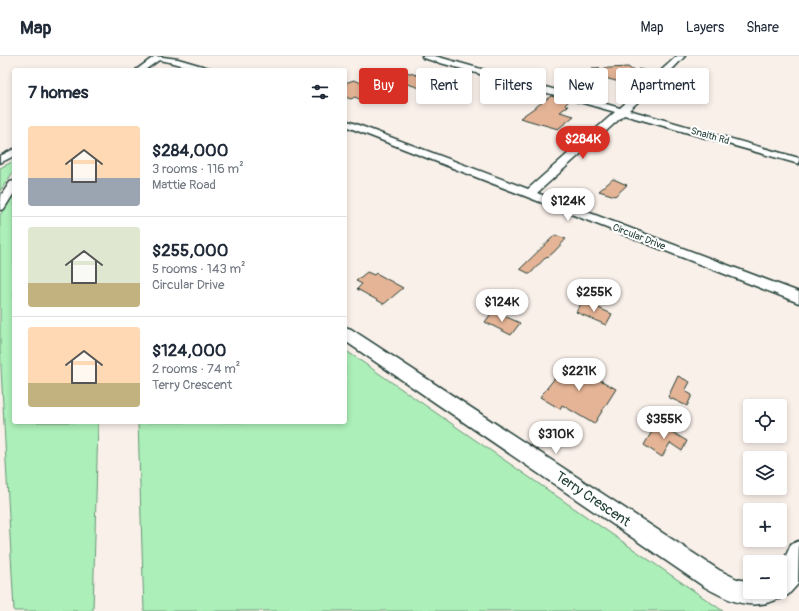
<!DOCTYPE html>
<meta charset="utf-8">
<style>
:root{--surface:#fff;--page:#f2f2f3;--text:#1f2937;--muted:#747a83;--line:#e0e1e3;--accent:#d93025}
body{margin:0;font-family:Pangolin,sans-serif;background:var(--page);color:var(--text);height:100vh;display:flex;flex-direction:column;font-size:15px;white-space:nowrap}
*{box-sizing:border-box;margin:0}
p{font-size:13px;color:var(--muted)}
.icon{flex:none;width:22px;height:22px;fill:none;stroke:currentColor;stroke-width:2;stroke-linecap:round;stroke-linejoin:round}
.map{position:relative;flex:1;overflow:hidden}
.side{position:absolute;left:12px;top:12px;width:335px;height:356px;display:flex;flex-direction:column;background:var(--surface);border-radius:4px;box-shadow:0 2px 6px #0003}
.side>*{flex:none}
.hud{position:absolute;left:359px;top:12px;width:380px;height:36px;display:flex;gap:8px}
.fabs{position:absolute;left:743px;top:343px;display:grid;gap:8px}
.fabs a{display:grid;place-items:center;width:44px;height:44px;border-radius:4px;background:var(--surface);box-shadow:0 2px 6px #0003;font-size:20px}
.price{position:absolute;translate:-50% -34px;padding:0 9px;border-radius:14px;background:#fff;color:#222;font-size:13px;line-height:26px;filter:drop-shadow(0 1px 2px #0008)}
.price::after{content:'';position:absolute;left:50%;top:24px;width:12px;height:9px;margin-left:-6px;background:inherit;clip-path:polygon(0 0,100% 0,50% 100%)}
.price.active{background:var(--accent);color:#fff}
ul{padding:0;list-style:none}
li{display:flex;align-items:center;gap:12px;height:100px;padding:0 16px}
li+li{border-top:1px solid var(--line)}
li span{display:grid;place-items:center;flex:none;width:112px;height:80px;border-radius:4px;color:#555}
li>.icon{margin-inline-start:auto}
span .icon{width:48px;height:48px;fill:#fffc;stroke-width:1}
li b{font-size:17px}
h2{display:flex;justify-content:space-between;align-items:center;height:48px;padding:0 16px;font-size:17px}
.tag{padding:0 14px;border-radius:4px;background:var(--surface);box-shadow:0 2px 6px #0003;font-size:14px;line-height:36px}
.tag.active{background:var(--accent);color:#fff}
header{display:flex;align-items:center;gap:24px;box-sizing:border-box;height:56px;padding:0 20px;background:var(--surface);border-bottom:1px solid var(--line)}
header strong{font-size:19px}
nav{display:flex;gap:22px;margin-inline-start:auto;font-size:14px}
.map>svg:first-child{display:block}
</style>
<header>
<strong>Map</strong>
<nav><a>Map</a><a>Layers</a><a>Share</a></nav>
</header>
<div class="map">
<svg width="799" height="555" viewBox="0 0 799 555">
<rect width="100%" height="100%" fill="#faf0ea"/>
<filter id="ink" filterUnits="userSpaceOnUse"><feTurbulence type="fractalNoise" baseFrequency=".025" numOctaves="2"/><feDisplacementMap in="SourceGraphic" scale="8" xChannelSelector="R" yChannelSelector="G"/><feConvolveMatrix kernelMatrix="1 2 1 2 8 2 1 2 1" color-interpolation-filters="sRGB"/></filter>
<g filter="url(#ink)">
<path fill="#acefb8" stroke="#669676" d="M14 105V115L0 135V112Z
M14 136V366H98L93 555H14L0 293V159Z
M345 294 723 555H144L138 366H345Z"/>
<path fill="#e5b496" stroke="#1f3d34" d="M628 11 635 16 639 13 652 16 635 34 620 31 623 27 605 22 592 13Z
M403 15 457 31 443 39 388 22Z
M354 24 380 34 361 44 355 41 351 43 345 41V27Z
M572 25 587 28 576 38 560 34Z
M551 40 569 45 565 49 568 50 560 56 574 60 558 73 520 62Z
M613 123 627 129 615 140 599 135Z
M555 179 566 183 554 196 548 201 547 200 530 218 520 213Z
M367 216 374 219 376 217 403 232 384 248 357 233 362 228 356 225Z
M583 245 612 258 606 269 576 256Z
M493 255 520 267 511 279 485 266Z
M569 304 587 314 586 316 616 333 594 368 562 349 560 353 540 341Z
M678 320 690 326 685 335 692 339 687 350 668 341Z
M657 367 687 385 682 395 670 387 662 401 644 389Z"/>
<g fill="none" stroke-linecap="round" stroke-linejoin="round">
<defs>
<path id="minor" d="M155 0 178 3 209 12 210 14C193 14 176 7 159 4L145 14H136Z
M422 0H435L620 52 677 0H685L661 25 629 54 799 102V108L624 59 537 137 799 236V247L345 70V64L528 133 615 56 423 2Z
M14 93V100L0 107V100Z
M14 125V137L4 153 0 154V141L10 126Z
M345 271 351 273 719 514 737 523 750 526V536H780V514L791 488 799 485 798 528 788 539 780 543 777 542 776 544C748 555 728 544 703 530L345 285Z"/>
</defs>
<use href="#minor" stroke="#1f3d34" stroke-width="3"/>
<use href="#minor" fill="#fff" fill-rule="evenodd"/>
</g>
</g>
<g text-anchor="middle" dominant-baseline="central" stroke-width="4" stroke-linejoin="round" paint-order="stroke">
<g font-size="10" fill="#1f3d34" stroke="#fff">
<text transform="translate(710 80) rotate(16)">Snaith Rd</text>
<text transform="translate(639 181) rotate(21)">Circular Drive</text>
</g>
<g font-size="14" fill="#1f3d34" stroke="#fff">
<text transform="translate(593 443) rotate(34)">Terry Crescent</text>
</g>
</g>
</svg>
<div class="fabs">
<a><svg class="icon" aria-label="locate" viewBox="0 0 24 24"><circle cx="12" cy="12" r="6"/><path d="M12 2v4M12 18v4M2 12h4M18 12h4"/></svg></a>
<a><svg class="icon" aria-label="layers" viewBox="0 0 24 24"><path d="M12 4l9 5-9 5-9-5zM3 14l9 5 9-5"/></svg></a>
<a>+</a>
<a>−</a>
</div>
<b class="price active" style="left:583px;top:104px">$284K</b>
<b class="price" style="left:568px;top:166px">$124K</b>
<b class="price" style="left:594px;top:257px">$255K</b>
<b class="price" style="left:502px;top:267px">$124K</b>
<b class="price" style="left:579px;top:336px">$221K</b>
<b class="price" style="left:664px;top:384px">$355K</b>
<b class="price" style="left:556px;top:399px">$310K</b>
<div class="hud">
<a class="tag active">Buy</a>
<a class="tag">Rent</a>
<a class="tag">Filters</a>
<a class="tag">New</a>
<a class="tag">Apartment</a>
</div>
<section class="side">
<h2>7 homes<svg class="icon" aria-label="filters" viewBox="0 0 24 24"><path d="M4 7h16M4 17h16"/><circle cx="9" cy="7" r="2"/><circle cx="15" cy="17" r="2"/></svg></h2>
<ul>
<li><span style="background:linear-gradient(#ffd9b3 65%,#9aa5b1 0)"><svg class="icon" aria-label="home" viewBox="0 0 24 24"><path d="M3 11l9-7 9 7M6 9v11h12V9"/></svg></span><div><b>$284,000</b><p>3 rooms · 116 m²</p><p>Mattie Road</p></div></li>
<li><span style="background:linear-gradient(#dfe7d0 70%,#c2b280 0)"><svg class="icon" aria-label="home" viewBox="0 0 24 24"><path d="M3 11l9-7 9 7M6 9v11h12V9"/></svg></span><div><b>$255,000</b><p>5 rooms · 143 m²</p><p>Circular Drive</p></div></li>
<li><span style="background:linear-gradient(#ffd9b3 70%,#c2b280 0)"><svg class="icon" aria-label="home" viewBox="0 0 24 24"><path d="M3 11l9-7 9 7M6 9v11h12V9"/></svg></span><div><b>$124,000</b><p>2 rooms · 74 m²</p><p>Terry Crescent</p></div></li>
</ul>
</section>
</div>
